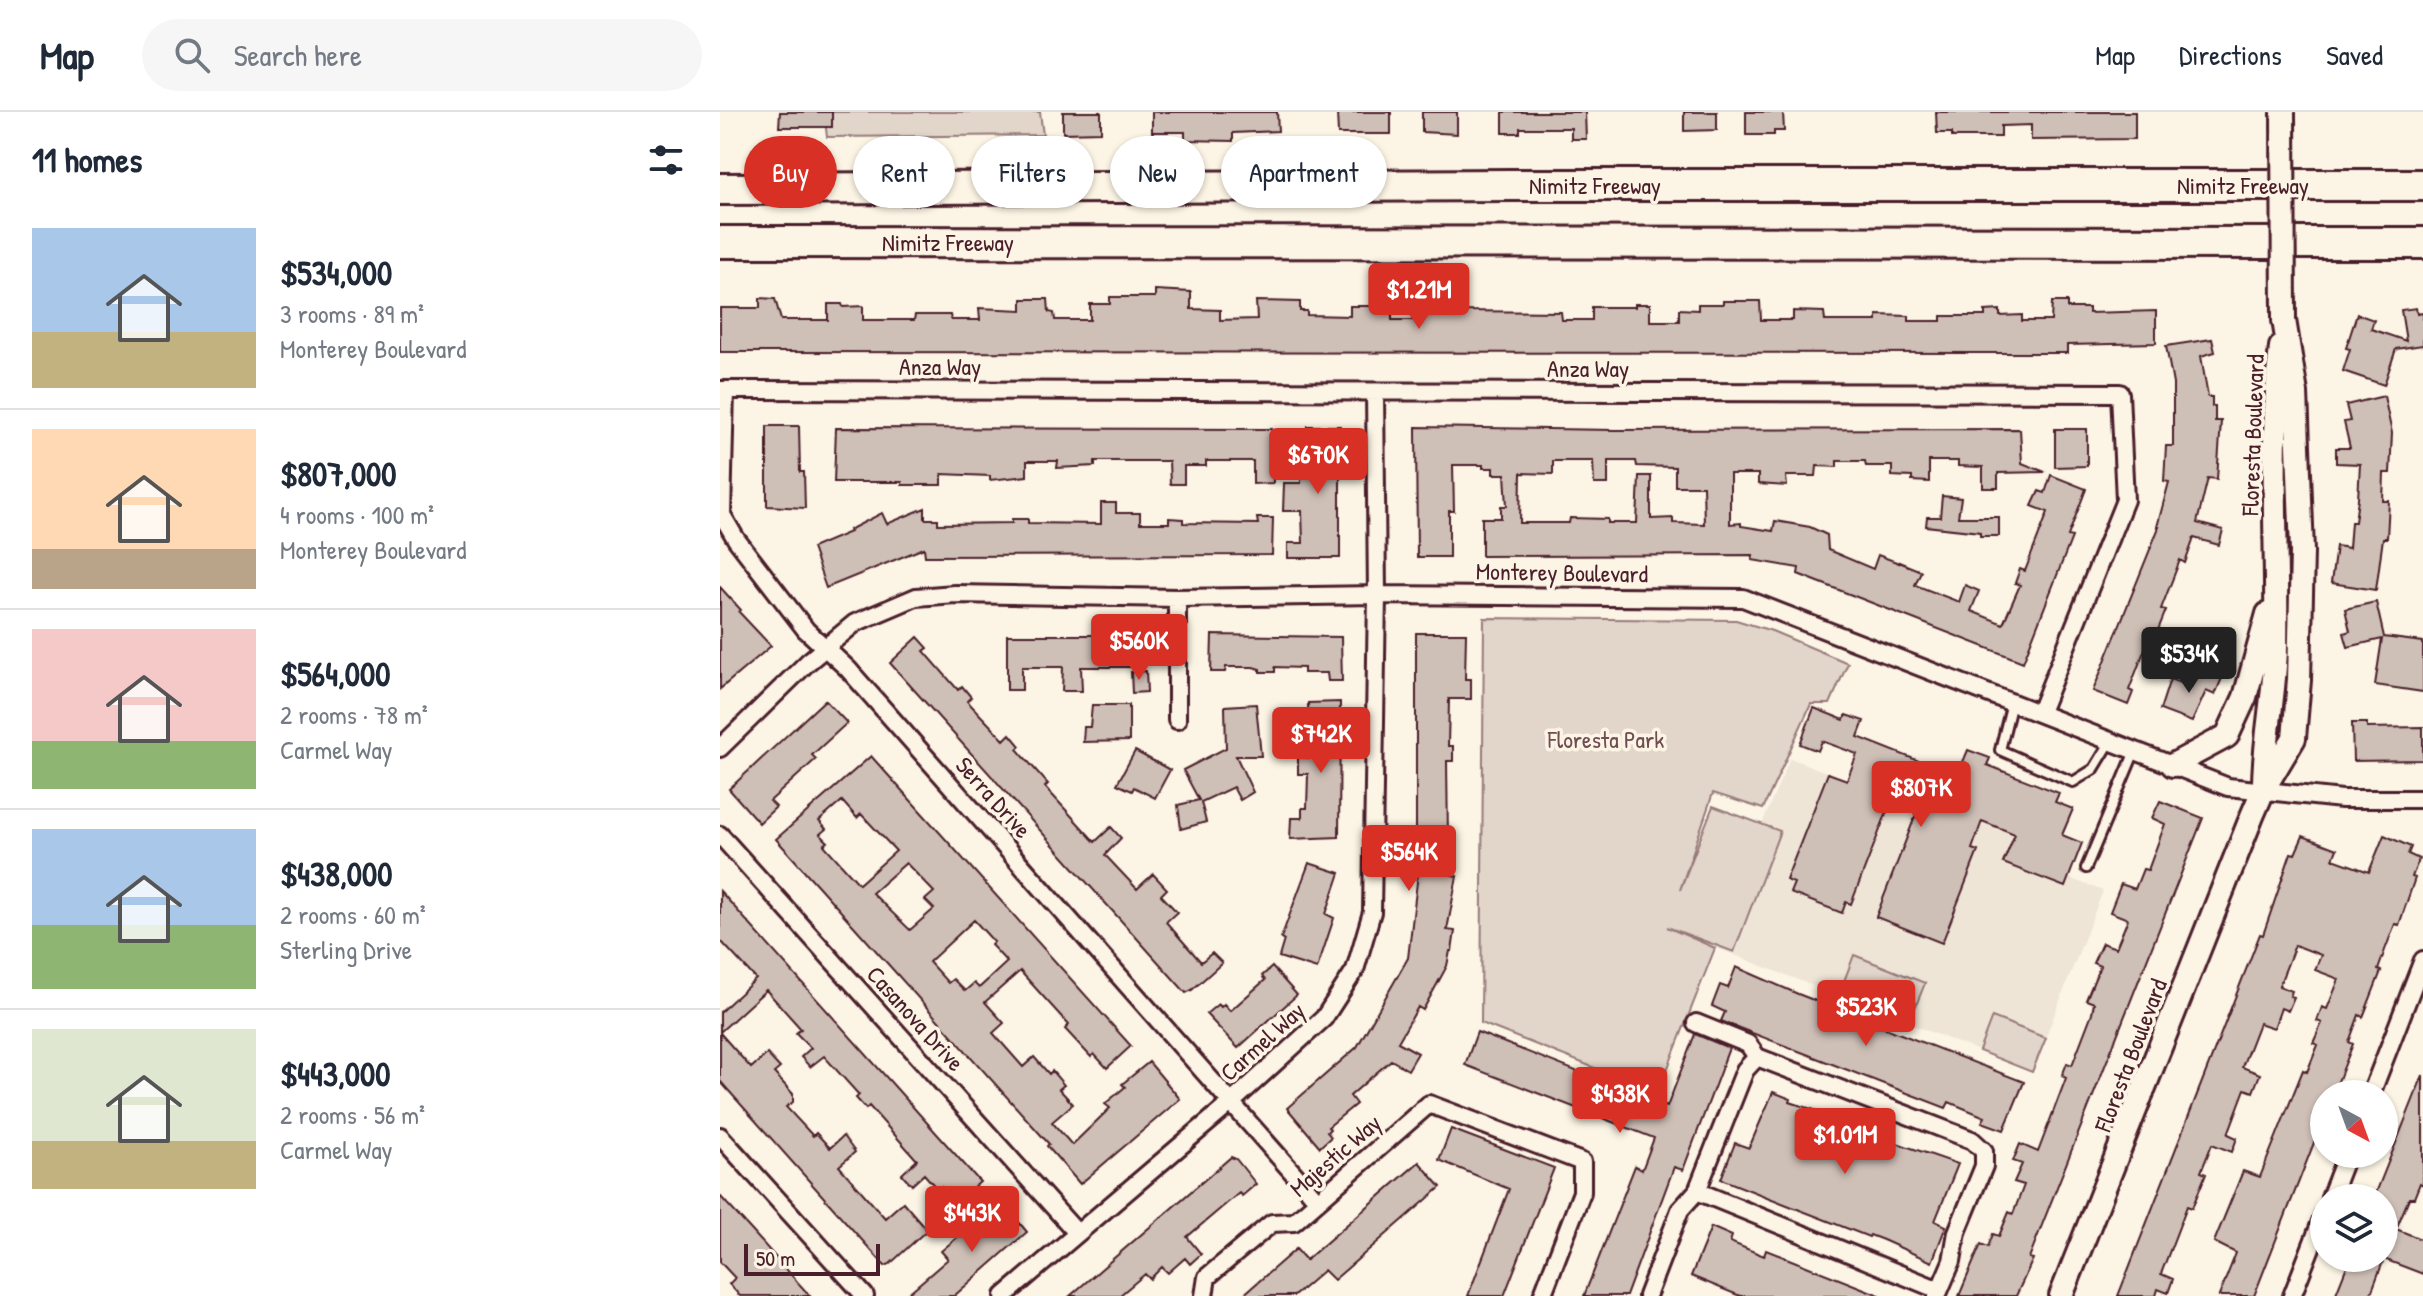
<!DOCTYPE html>
<meta charset="utf-8">
<style>
:root{--surface:#fff;--page:#f6f6f7;--text:#1f2937;--muted:#747a83;--line:#e0e1e3;--accent:#d93025}
body{margin:0;font-family:"Patrick Hand",sans-serif;background:var(--page);color:var(--text);height:100vh;display:flex;flex-direction:column;font-size:30px;white-space:nowrap}
*{box-sizing:border-box;margin:0}
p{font-size:26px;color:var(--muted)}
.icon{flex:none;width:44px;height:44px;fill:none;stroke:currentColor;stroke-width:2;stroke-linecap:round;stroke-linejoin:round}
.map{position:relative;flex:1;overflow:hidden}
.sheet{display:flex;flex-direction:column;background:var(--surface);width:720px}
.sheet>*{flex:none}
.hud{position:absolute;left:24px;top:24px;width:760px;height:72px;display:flex;gap:16px}
.needle{width:52px;rotate:139deg}
.tools{position:absolute;left:1590px;top:968px;display:grid;gap:16px}
.tools a{display:grid;place-items:center;width:88px;height:88px;border-radius:50%;background:var(--surface);box-shadow:0 2px 6px #0004;font-size:40px}
.scale{position:absolute;left:24px;bottom:20px;width:136px;box-sizing:border-box;padding-left:8px;border:4px solid #4a1f2b;border-top:0;font-size:22px;line-height:28px;white-space:nowrap;color:#4a1f2b;-webkit-text-stroke:6px #fcf5e5;paint-order:stroke}
.price{position:absolute;translate:-50% -68px;padding:0 18px;border-radius:8px;background:var(--accent);color:#fff;font-size:26px;line-height:52px;filter:drop-shadow(0 2px 4px #0008)}
.price::after{content:'';position:absolute;left:50%;top:48px;width:24px;height:18px;margin-left:-12px;background:inherit;clip-path:polygon(0 0,100% 0,50% 100%)}
.price.active{background:#222;color:#fff}
ul{padding:0;list-style:none}
li{display:flex;align-items:center;gap:24px;height:200px;padding:0 32px}
li+li{border-top:2px solid var(--line)}
li span{display:grid;place-items:center;flex:none;width:224px;height:160px;border-radius:0px;color:#555}
li>.icon{margin-inline-start:auto}
span .icon{width:96px;height:96px;fill:#fffc;stroke-width:1}
li b{font-size:34px}
h2{display:flex;justify-content:space-between;align-items:center;height:96px;padding:0 32px;font-size:34px}
.tag{padding:0 28px;border-radius:36px;background:var(--surface);box-shadow:0 2px 6px #0004;font-size:28px;line-height:72px}
.tag.active{background:var(--accent);color:#fff}
header{display:flex;align-items:center;gap:48px;box-sizing:border-box;height:112px;padding:0 40px;background:var(--surface);border-bottom:2px solid var(--line)}
header strong{font-size:38px}
nav{display:flex;gap:44px;margin-inline-start:auto;font-size:28px}
.search{width:560px;height:72px;background:var(--page);display:flex;align-items:center;gap:20px;box-sizing:border-box;padding:0 28px;border-radius:44px;color:var(--muted);font-size:30px}
main{display:flex;flex:1;min-height:0}
.map>svg:first-child{display:block}
</style>
<header>
<strong>Map</strong>
<div class="search"><svg class="icon" aria-label="search" viewBox="0 0 24 24"><circle cx="10" cy="10" r="6"/><path d="M15 15l6 6"/></svg>Search here</div>
<nav><a>Map</a><a>Directions</a><a>Saved</a></nav>
</header>
<main>
<section class="sheet">
<h2>11 homes<svg class="icon" aria-label="filters" viewBox="0 0 24 24"><path d="M4 7h16M4 17h16"/><circle cx="9" cy="7" r="2"/><circle cx="15" cy="17" r="2"/></svg></h2>
<ul>
<li><span style="background:linear-gradient(#a9c7e8 65%,#c2b280 0)"><svg class="icon" aria-label="home" viewBox="0 0 24 24"><path d="M3 11l9-7 9 7M6 9v11h12V9"/></svg></span><div><b>$534,000</b><p>3 rooms · 89 m²</p><p>Monterey Boulevard</p></div></li>
<li><span style="background:linear-gradient(#ffd9b3 75%,#b9a48a 0)"><svg class="icon" aria-label="home" viewBox="0 0 24 24"><path d="M3 11l9-7 9 7M6 9v11h12V9"/></svg></span><div><b>$807,000</b><p>4 rooms · 100 m²</p><p>Monterey Boulevard</p></div></li>
<li><span style="background:linear-gradient(#f6c9c9 70%,#8fb573 0)"><svg class="icon" aria-label="home" viewBox="0 0 24 24"><path d="M3 11l9-7 9 7M6 9v11h12V9"/></svg></span><div><b>$564,000</b><p>2 rooms · 78 m²</p><p>Carmel Way</p></div></li>
<li><span style="background:linear-gradient(#a9c7e8 60%,#8fb573 0)"><svg class="icon" aria-label="home" viewBox="0 0 24 24"><path d="M3 11l9-7 9 7M6 9v11h12V9"/></svg></span><div><b>$438,000</b><p>2 rooms · 60 m²</p><p>Sterling Drive</p></div></li>
<li><span style="background:linear-gradient(#dfe7d0 70%,#c2b280 0)"><svg class="icon" aria-label="home" viewBox="0 0 24 24"><path d="M3 11l9-7 9 7M6 9v11h12V9"/></svg></span><div><b>$443,000</b><p>2 rooms · 56 m²</p><p>Carmel Way</p></div></li>
</ul>
</section>
<div class="map">
<svg width="1703" height="1184" viewBox="0 0 1703 1184">
<rect width="100%" height="100%" fill="#fcf5e5"/>
<filter id="ink" filterUnits="userSpaceOnUse"><feTurbulence type="fractalNoise" baseFrequency=".0125" numOctaves="2"/><feDisplacementMap in="SourceGraphic" scale="16" xChannelSelector="R" yChannelSelector="G"/><feConvolveMatrix kernelMatrix="1 2 1 2 8 2 1 2 1" color-interpolation-filters="sRGB"/></filter>
<g filter="url(#ink)">
<path fill="#eee5d7" d="M1143 627 1237 664 1248 638 1270 646 1268 654 1339 681 1336 690 1353 697 1343 723 1362 731 1349 766 1383 779 1312 960 946 816 993 694 1042 712 1070 646 1127 668Z"/>
<path fill="#e2d5ca" stroke="#967a7a" stroke-width="2" d="M104 0H320L323 23 107 25Z
M764 506 1016 508 1052 519 1128 551 1110 592H1091L1043 697 993 681 960 778 993 694 1060 719 1014 840 947 815 995 836 938 981 761 911Z
M1134 843 1205 871 1189 911 1118 885Z
M1272 905 1326 926 1312 960 1259 939Z"/>
<path fill="#cfc0b7" stroke="#4a1f2b" stroke-width="2" fill-rule="evenodd" d="M60 0H112V15H59Z
M343 0H381V20L343 21Z
M432 0H557L558 19 513 21V29L465 28V20H432Z
M617 0H671V22H618Z
M702 0H737V22L702 20Z
M783 0H865L866 27H851V16H800V21H783Z
M964 0H997V18L964 19Z
M1026 0H1063L1064 19H1054V23H1026Z
M1216 0H1415V27L1311 28V13L1281 14V25H1232V21H1217Z
M435 178 471 180V197L500 198V208L537 207 536 189 580 190V199H587V203L630 204V194H658L672 196V208H701L702 189 735 188V199L841 200 842 208H872V195H915V192H930V209H959V197L978 198V192H1003V189H1040L1041 208H1073V199L1104 200 1105 209H1157V203L1189 204V209H1221V204H1265V199L1280 198V204L1302 203V209H1331L1332 190H1347V196H1369V201L1436 199V231L1347 233V241H1267L0 240V196H40V186L55 187 61 208H108V192H122L123 195 143 194V208H194L195 203H230L231 208H260L259 196 302 198V187H328L329 200 334 201 335 208H370V192H390V185H435Z
M1696 196 1697 201 1703 200V233L1676 237 1664 273 1623 259 1630 237 1626 236 1637 202 1654 208 1651 217 1686 229 1681 198Z
M1492 227 1495 240 1481 244 1488 285H1492V294H1495V309H1501L1497 367 1488 366 1477 411 1503 418 1499 433 1474 426 1465 451 1460 448 1441 497 1446 498 1438 518 1445 521 1440 534 1428 529 1409 578 1413 580 1408 593 1373 579 1439 415H1437L1449 370 1444 369 1446 334H1453V272L1446 234Z
M1664 284 1672 321 1670 361H1664L1663 389H1669L1667 426H1663L1656 478 1611 471 1616 434 1629 436 1631 410H1635L1638 387 1640 352 1616 351V336H1630L1624 310 1630 309 1626 293Z
M47 314H79L80 360H84L85 396 47 394Z
M588 314H620V446H568V431H583L582 399H563L564 371H581L580 337H587Z
M696 315 895 318 1300 317 1302 351 1325 360 1278 361V376H1263V355L1238 354V349H1209V370L1192 369V365L1172 364V354H1146L1145 349H1117V355L1097 354 1096 364H1066L1067 374 1038 372V362H1010V412L1021 411V414L1053 419 1055 409 1090 415 1107 423 1108 438 1153 457 1158 443 1179 451V450L1201 459 1195 473 1239 490 1245 473 1259 479 1251 499 1283 512 1300 473 1295 471 1300 457 1305 459 1328 400 1312 394 1319 379 1325 381 1331 363 1366 377 1348 424 1352 425 1303 550 1078 462 1079 456 1032 448 1033 443 762 444V406H781V394H787L785 362H773V356H763V353H733L734 399H729V445H697ZM833 349H873L874 372H888V349H916L917 354 955 355V374H983L984 412 953 411V406L931 407V364H919L917 411H888V407L850 406 849 411H800L801 361 833 362Z
M116 316 552 317 553 371 533 372V349H486V354H464V372H450L449 349H375V354L337 356 338 349H307V364L270 368V364L222 362V373H182V370H114Z
M1335 317H1367V354L1335 355Z
M1222 384 1241 386 1238 405H1279V424H1260V420L1206 414 1207 405H1220Z
M381 391H396V401H420V411H449V406L463 407V411L538 412 537 406H553L552 443 205 444 204 436 106 476 92 436 130 420 129 418 162 401 167 412 205 396V407H218V412L292 411V407H308V411L381 412Z
M0 475 21 498 19 500 51 534 0 577Z
M1656 490 1664 525 1703 530V580L1655 573 1662 527 1628 535 1624 521 1630 519 1625 497Z
M696 521H746L745 567H751V587H729L728 634H733V649H727L728 729 733 730 732 763 737 764 727 818 735 819 732 839H730L727 854 703 898 698 895 678 930 698 941 688 958 671 948 630 984 636 992 608 1015 610 1017 607 1020 611 1025 600 1035 567 996 637 935 688 846 700 744H696Z
M287 523H424V555H361L362 579H342L343 555H302V578H287Z
M492 523 621 525 622 569H608L607 561H584V556L555 555V560H540V557L533 555H506L505 560H491Z
M198 525 208 536 204 539 238 578 242 574 251 585 247 589 284 628 290 622 300 634 297 637 328 672 325 675 375 730 391 715 401 726 385 743 417 777 433 762 447 777 441 783 457 800 446 810 481 850 492 841 502 851 472 878 466 881 170 551Z
M1478 557 1502 566 1495 583 1486 579 1472 610 1440 598 1450 567 1471 575Z
M426 559 427 580 412 581 411 560Z
M105 588 127 611 92 643 96 647 50 689 56 695 39 711 9 677Z
M620 590 619 725 570 727 571 706H582V696H587L588 662H578V645L589 646 588 591Z
M536 592 541 644H516L533 680 520 688 513 675 481 690 486 710 461 717 458 693 479 688 463 658 506 636 505 594Z
M372 593H409V629L363 630 364 615H370Z
M1094 596 1124 608 1126 603 1144 609 1138 625 1237 664 1248 638 1270 646 1267 653 1339 681 1335 690 1353 697 1342 723 1362 731 1345 775 1283 751 1295 722 1262 709 1252 737 1258 739 1222 831 1156 805 1203 684 1177 674 1131 792 1126 790 1122 801 1070 781 1074 771 1066 768 1108 661 1127 668 1137 642 1102 629 1098 639 1080 632Z
M1632 611H1647V616L1703 615V648L1633 649Z
M415 639 450 658 435 686 414 675 412 679 397 672Z
M151 644 411 934 387 956 374 942 371 945 345 917 349 913 300 859 265 890 284 911 273 921 303 955 314 945 329 962 332 959 344 973 339 977 353 992 332 1010 352 1033 390 996 385 992 405 975 402 972 429 950 460 987 360 1072 327 1034 329 1032 56 727ZM122 689 137 706 141 702 176 739 139 772 104 733 108 730 100 722 106 717 99 709ZM186 751 214 780 205 788 214 797 190 818 152 781ZM254 808 274 830 271 833 287 850 259 876 254 871 245 879 233 867 228 871 209 850Z
M1440 689 1483 706 1309 1146 1313 1147 1296 1184H1239L1261 1132 1268 1135 1273 1122 1279 1124 1289 1100 1293 1102 1304 1073 1294 1070 1302 1052 1293 1049 1300 1032 1318 1040 1346 966 1342 964 1347 951 1352 953 1372 901 1374 891 1366 888 1380 854 1373 851 1382 831 1396 836 1408 807 1390 800 1401 772 1415 777 1423 757 1428 758 1445 712 1432 706Z
M1664 723 1691 735 1688 742 1699 747 1692 765 1695 766 1679 813 1675 812 1665 838 1658 858 1661 859 1643 905 1639 903 1629 930 1633 932 1613 982H1604V1005L1534 1184H1499L1516 1141 1494 1130 1523 1059 1540 1065 1583 958 1587 960 1598 933 1593 931 1602 911 1597 909 1602 895 1607 897 1619 867 1595 858 1601 843 1575 833 1559 874 1572 879 1570 884 1574 885 1568 899 1561 896 1554 916 1539 911 1522 955 1540 962 1533 980 1525 977 1508 1022 1517 1026 1512 1040 1492 1032 1481 1060 1486 1062 1472 1096 1467 1094 1441 1162 1453 1167 1448 1181 1438 1177 1436 1184H1398L1540 822 1543 823 1571 741 1575 742 1583 724 1617 737 1613 747 1649 760Z
M589 751 620 761 606 802 614 806 597 857 559 845 564 828 561 826Z
M0 779 260 1070 236 1091 221 1075 218 1078 204 1062 192 1073 182 1062 197 1048 149 994 146 997 136 986 139 983 104 944 90 955 81 945 91 936 76 921 81 917 46 878 0 920V900L36 867 0 828Z
M552 855 577 883 518 936 486 902 498 892 501 895 504 892 510 899 545 868 542 864Z
M1016 855 1078 882 1304 970 1284 1018 1262 1010 1265 1005 1229 990 1226 996 1001 909 1005 900 992 894 1000 873 1008 876Z
M757 920 947 995 975 922 1009 936 963 1058 954 1055 906 1184H864L915 1054 922 1058 934 1026 745 953Z
M0 921 31 956 47 942 60 956 54 961 73 982V990L66 995 93 1024 96 1021 110 1036 123 1024 135 1040 119 1054 165 1106 183 1090 207 1118 170 1152 165 1154 0 969Z
M1703 963V1073L1700 1071 1694 1086H1689L1676 1117 1703 1128V1162L1664 1147 1650 1184H1615L1630 1146H1664V1086H1654Z
M1053 980 1071 987 1070 990 1119 1006V1009L1149 1021 1150 1018 1168 1025V1028L1238 1052 1215 1109 1226 1114 1212 1150 1163 1128 1150 1123 1149 1125 1001 1067 1015 1031 1029 1036Z
M731 1017 834 1056 784 1184H748L789 1077 719 1048Z
M511 1045 516 1047 536 1072 522 1084 519 1081 467 1125 481 1142 470 1152 465 1146 448 1161 442 1155 430 1167 425 1162 399 1184H350Z
M699 1050 721 1075 614 1168 604 1158 574 1184H522L576 1137 586 1148Z
M0 1084 32 1119 90 1184H20L9 1172 15 1166 0 1150Z
M284 1092 307 1120 234 1184H185L228 1147 221 1139 270 1098 273 1101Z
M991 1115 1012 1124 1010 1130 1044 1144 1046 1138 1162 1184H1020L971 1164Z"/>
<g fill="none" stroke-linecap="round" stroke-linejoin="round">
<defs>
<path id="lane" d="M1292 590 1280 638 1353 670 1374 657 1391 629
M1366 756 1415 639"/>
<path id="street" d="M0 278 1400 281 1405 388 1320 600
M5 278 2 403 16 427 86 518 128 557 598 1089
M457 608V486
M0 636 88 550 135 511 196 485 235 482 457 486 657 483 1023 486 1508 675 1622 687H1703
M0 723 357 1121
M976 911 1028 932 1037 945 1252 1028 1264 1039V1054L1237 1120 1232 1149 1217 1184
M1651 982 1703 848
M0 1024 145 1184
M977 1079 1219 1178
M1610 1086 1627 1042
M284 1184 512 990 604 906 635 858 652 800 657 483 655 280
M484 1184 487 1165 552 1111 574 1110 709 992 862 1050V1080L822 1184
M927 1184 960 1098 977 1079 1025 958 1037 945
M1572 1184 1604 1102"/>
<path id="secondary" d="M1453 653 1507 624 1525 585 1548 502
M1544 675C1544 628 1555 582 1556 535 1558 435 1549 334 1561 235
M1341 1184 1532 704 1544 676 1574 626 1579 568 1582 440 1576 281 1564 208"/>
<path id="highway" d="M0 77 791 73H1703
M0 130 1703 131"/>
</defs>
<use href="#lane" stroke="#4a1f2b" stroke-width="14"/>
<use href="#street" stroke="#4a1f2b" stroke-width="22"/>
<use href="#secondary" stroke="#4a1f2b" stroke-width="28"/>
<use href="#highway" stroke="#4a1f2b" stroke-width="36"/>
<use href="#lane" stroke="#fcf5e5" stroke-width="8"/>
<use href="#street" stroke="#fcf5e5" stroke-width="16"/>
<use href="#secondary" stroke="#fcf5e5" stroke-width="22"/>
<use href="#highway" stroke="#fcf5e5" stroke-width="30"/>
<defs>
<path id="secondary-bridge" d="M1563 0 1564 208"/>
</defs>
<use href="#secondary-bridge" stroke="#4a1f2b" stroke-width="28" stroke-linecap="butt"/>
<use href="#secondary-bridge" stroke="#fcf5e5" stroke-width="22"/>
</g>
</g>
<g text-anchor="middle" dominant-baseline="central" stroke-width="7" stroke-linejoin="round" paint-order="stroke">
<g font-size="24" fill="#4a1f2b" stroke="#fcf5e5">
<text x="875" y="73">Nimitz Freeway</text>
<text x="1523" y="73">Nimitz Freeway</text>
<text x="228" y="130">Nimitz Freeway</text>
<text x="220" y="254">Anza Way</text>
<text x="868" y="256">Anza Way</text>
<text transform="translate(1532 323) rotate(-88)">Floresta Boulevard</text>
<text transform="translate(842 460) rotate(1)">Monterey Boulevard</text>
<text transform="translate(274 685) rotate(48)">Serra Drive</text>
<text transform="translate(196 906) rotate(48)">Casanova Drive</text>
<text transform="translate(542 929) rotate(-42)">Carmel Way</text>
<text transform="translate(1410 943) rotate(-69)">Floresta Boulevard</text>
<text transform="translate(615 1043) rotate(-41)">Majestic Way</text>
</g>
<g font-size="24" fill="#704c53" stroke="#fcf5e5">
<text x="886" y="627">Floresta Park</text>
</g>
</g>
</svg>
<div class="tools">
<a><svg class="needle" viewBox="-14 -14 28 28"><path d="M0-13l5 13h-10z" fill="#e53935"/><path d="M0 13l5-13h-10z" fill="#747a83"/></svg></a>
<a><svg class="icon" aria-label="layers" viewBox="0 0 24 24"><path d="M12 4l9 5-9 5-9-5zM3 14l9 5 9-5"/></svg></a>
</div>
<div class="scale">50 m</div>
<b class="price" style="left:699px;top:219px">$1.21M</b>
<b class="price" style="left:598px;top:384px">$670K</b>
<b class="price" style="left:419px;top:570px">$560K</b>
<b class="price active" style="left:1469px;top:583px">$534K</b>
<b class="price" style="left:601px;top:663px">$742K</b>
<b class="price" style="left:1201px;top:717px">$807K</b>
<b class="price" style="left:689px;top:781px">$564K</b>
<b class="price" style="left:1146px;top:936px">$523K</b>
<b class="price" style="left:900px;top:1023px">$438K</b>
<b class="price" style="left:1125px;top:1064px">$1.01M</b>
<b class="price" style="left:252px;top:1142px">$443K</b>
<div class="hud">
<a class="tag active">Buy</a>
<a class="tag">Rent</a>
<a class="tag">Filters</a>
<a class="tag">New</a>
<a class="tag">Apartment</a>
</div>
</div>
</main>
